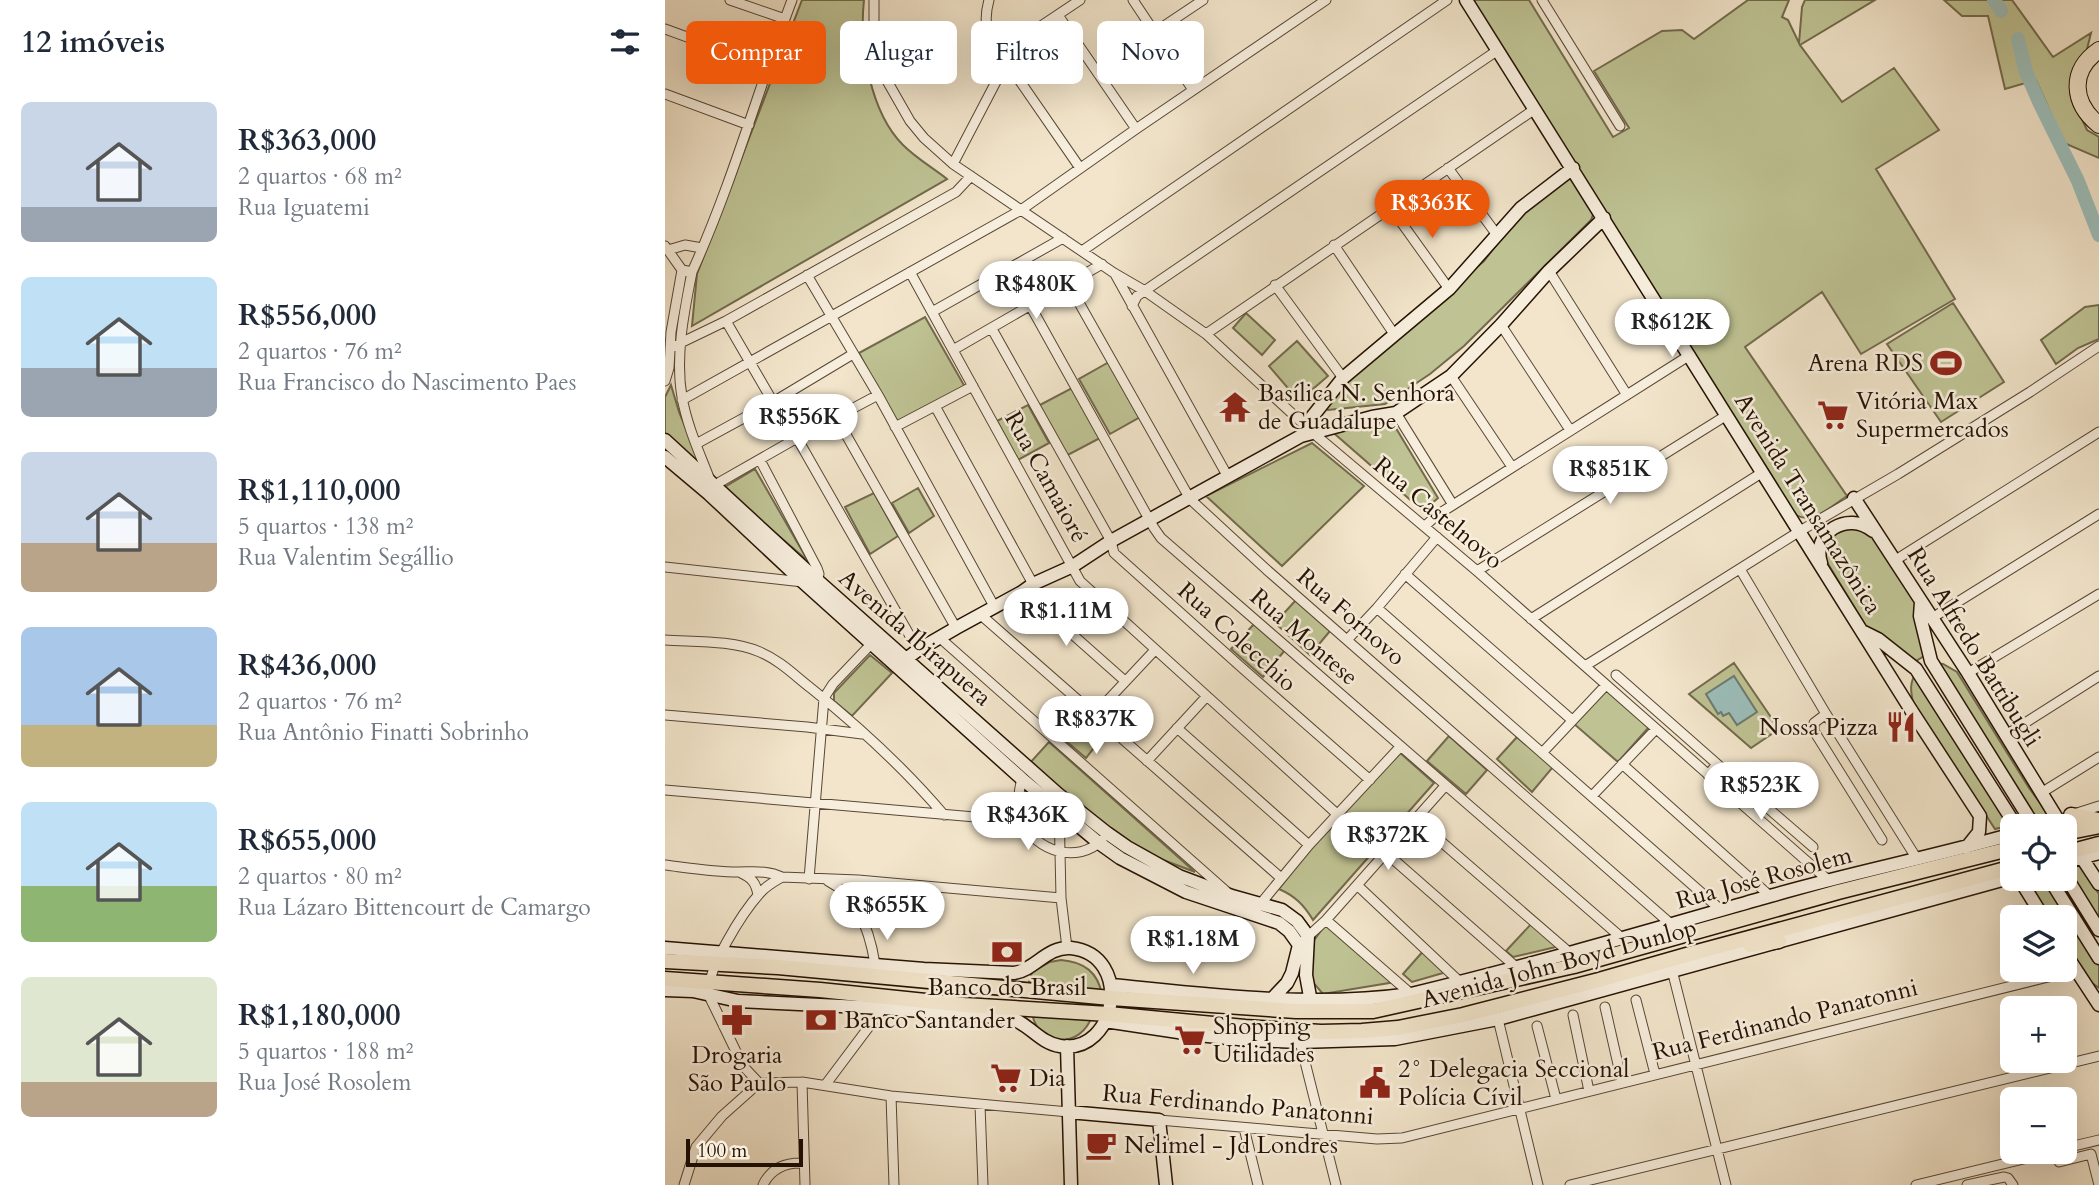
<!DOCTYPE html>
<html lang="pt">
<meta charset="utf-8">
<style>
:root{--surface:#fff;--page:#f2f2f3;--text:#1f2937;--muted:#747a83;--accent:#ea580c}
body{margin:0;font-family:Cardo,serif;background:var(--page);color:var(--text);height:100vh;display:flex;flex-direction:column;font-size:26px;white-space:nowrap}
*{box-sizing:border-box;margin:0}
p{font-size:23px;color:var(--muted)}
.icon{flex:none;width:38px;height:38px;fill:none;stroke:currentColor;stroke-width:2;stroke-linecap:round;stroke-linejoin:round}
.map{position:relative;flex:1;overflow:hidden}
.panel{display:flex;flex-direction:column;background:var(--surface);width:665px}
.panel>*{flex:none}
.banner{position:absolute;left:21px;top:21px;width:665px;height:63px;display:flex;gap:14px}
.controls{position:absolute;left:1335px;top:814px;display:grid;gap:14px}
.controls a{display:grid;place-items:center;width:77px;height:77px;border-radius:10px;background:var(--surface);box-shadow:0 7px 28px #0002;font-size:35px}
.scale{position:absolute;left:21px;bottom:18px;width:117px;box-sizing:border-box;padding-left:7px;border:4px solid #251203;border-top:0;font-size:19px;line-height:24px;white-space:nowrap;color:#251203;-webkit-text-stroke:5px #f7eedd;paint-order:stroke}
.price{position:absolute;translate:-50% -60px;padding:0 16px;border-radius:24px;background:#fff;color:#222;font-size:23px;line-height:46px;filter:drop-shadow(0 2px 4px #0008)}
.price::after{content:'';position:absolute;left:50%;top:42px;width:21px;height:16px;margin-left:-10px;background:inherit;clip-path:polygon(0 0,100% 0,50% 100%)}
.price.on{background:var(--accent);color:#fff}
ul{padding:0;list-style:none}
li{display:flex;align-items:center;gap:21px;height:175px;padding:0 21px}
li span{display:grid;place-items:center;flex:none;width:196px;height:140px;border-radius:10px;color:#555}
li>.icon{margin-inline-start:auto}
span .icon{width:84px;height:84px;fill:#fffc;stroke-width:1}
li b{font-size:30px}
h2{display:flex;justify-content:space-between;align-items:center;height:84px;padding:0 21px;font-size:30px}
.chip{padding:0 24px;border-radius:10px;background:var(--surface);box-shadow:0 7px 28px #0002;font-size:24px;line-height:63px}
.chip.on{background:var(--accent);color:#fff}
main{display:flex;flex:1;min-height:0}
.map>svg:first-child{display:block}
</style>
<main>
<section class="panel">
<h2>12 imóveis<svg class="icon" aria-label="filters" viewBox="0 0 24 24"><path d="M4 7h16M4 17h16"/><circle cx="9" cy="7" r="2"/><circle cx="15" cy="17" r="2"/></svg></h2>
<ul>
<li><span style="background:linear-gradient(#c9d6e8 75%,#9aa5b1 0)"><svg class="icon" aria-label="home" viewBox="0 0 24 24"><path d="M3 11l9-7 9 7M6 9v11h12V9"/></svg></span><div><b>R$363,000</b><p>2 quartos · 68 m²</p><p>Rua Iguatemi</p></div></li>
<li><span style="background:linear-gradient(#bfe0f5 65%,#9aa5b1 0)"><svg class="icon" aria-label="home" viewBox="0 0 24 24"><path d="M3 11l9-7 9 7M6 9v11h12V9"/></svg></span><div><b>R$556,000</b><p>2 quartos · 76 m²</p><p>Rua Francisco do Nascimento Paes</p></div></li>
<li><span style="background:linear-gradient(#c9d6e8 65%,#b9a48a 0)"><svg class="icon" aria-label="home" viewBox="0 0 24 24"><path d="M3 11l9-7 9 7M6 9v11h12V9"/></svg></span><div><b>R$1,110,000</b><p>5 quartos · 138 m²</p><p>Rua Valentim Segállio</p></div></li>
<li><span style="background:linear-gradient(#a9c7e8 70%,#c2b280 0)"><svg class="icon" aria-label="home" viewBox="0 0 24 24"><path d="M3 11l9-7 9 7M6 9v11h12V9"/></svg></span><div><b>R$436,000</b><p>2 quartos · 76 m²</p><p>Rua Antônio Finatti Sobrinho</p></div></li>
<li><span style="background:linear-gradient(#bfe0f5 60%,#8fb573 0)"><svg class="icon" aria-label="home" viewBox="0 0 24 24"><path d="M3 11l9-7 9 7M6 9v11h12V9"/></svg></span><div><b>R$655,000</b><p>2 quartos · 80 m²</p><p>Rua Lázaro Bittencourt de Camargo</p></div></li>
<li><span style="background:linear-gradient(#dfe7d0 75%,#b9a48a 0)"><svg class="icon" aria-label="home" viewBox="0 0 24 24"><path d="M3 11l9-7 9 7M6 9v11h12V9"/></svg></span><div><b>R$1,180,000</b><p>5 quartos · 188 m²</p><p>Rua José Rosolem</p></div></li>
</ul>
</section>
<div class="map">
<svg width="1434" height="1185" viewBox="0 0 1434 1185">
<rect width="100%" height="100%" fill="#f2e5cb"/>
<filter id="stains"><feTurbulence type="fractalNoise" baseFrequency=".00286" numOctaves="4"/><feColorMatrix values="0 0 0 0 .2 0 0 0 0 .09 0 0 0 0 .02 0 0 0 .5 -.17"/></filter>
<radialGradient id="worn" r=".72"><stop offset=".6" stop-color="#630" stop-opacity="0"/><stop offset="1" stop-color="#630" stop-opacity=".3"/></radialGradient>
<path fill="#bfc394" stroke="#726a4c" stroke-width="2" d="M137 0H199C194 45 205 112 238 145 251 158 268 168 282 179L27 326 32 274Z
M806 0H864L948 137 964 128 929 71 997 31 1017 30 1029 39 1083 0H1124L1117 17 1123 20 1134 43 1137 7 1140 0H1210L1135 45 1177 102 1229 68 1274 130 1211 169 1290 299 1196 354 1157 292 1080 347 1182 496C1168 505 1148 525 1131 515Z
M1279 0H1347L1388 57 1426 33 1409 102 1422 130 1434 137V158L1399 143 1371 80 1340 89 1323 16H1297Z
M902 177 909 178 929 212 926 220 799 346 765 374 720 404 663 410 659 407 669 391 819 261 860 208Z
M1288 303 1339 382 1276 422 1222 344Z
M1434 305V339L1413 348 1391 364 1376 340 1420 307Z
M581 313 610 340 597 355 568 328Z
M260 317 300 387 231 424 194 353Z
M632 341 663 376 634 401 604 366Z
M444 362 475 417 445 434 414 379Z
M6 385 14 412 37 466 0 433V397Z
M407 388 435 438 401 456 373 406Z
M363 405 384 443 353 460 332 421Z
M716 418 726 420 773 498 758 511 663 428Z
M647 443 699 486 617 566 541 496Z
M90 469 143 561 58 488Z
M253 488 269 516 244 533 227 503Z
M209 493 233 536 205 554 180 507Z
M1200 527 1253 603 1262 654 1248 663 1204 631 1157 554 1168 531Z
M631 600 665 631 645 655 610 623Z
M590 623 620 650 598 677 566 649Z
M205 655 227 673 187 716 169 701V693Z
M1069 663 1114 729 1086 748 1024 694Z
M1270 663 1278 664 1292 672 1364 788 1387 819 1369 822Z
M1251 673 1347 825 1330 829 1248 703C1246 692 1244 683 1251 673Z
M939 688 984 727 953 762 908 723Z
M407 699 442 731 421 758 383 726Z
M784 736 822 770 801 794 762 761Z
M852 737 888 767 867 792 832 759Z
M384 742 530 872 472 850 364 764Z
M733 751 769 783 648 920C639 905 630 896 614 889L641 852Z
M1414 865 1434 894V926L1400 872V868Z
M1360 879H1382L1434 960V988L1423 980 1400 943V917H1384Z
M867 923 895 946 848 957 841 951Z
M661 924 730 982 658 994 645 979 647 943Z
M760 949 785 971 747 982 738 974Z
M396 960C419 962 433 972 437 995L362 989 367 972 385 962Z
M367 1013 427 1016C416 1049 373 1048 367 1013Z"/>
<path fill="#9cbfbb" stroke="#6c7a71" stroke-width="2" d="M1069 676 1092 712 1072 725 1064 713 1058 716 1056 712 1053 714 1041 694Z"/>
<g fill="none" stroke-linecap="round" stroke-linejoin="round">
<path stroke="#9cbfbb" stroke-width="14" d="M1329 0 1336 11
M1353 39 1361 72 1375 104 1413 181 1434 235"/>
<defs>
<path id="street" d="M65 0 120 19
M209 0V28L221 79 245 121 259 138 288 164 449 273 480 291 541 334 647 432 812 571 1163 880
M324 0C317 25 323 39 339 58L415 168
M468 0 528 90
M877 0 955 126
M393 15 471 129
M0 29 104 67
M490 32 538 0
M0 94 84 125
M288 164 334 76 339 58 352 44 373 28 415 0
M783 168 832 235
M726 208 784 289
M669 245 729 334
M0 246 17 270 6 332 4 368 0 381
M3 250 20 245 37 248
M417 251 782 0
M17 270 27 272C67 184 93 90 127 0
M884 271 962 395
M27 272C19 312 10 356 17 397 22 426 35 454 45 480
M245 272 415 581 672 814
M450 274 563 477
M142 275 213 395 329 606
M404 285 525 499 602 570 1007 925
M610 285 678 378
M467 306 472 296 833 50
M366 307 489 528 496 538 958 939
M267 312 398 238
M61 321 108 402
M836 325 905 430
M327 329 437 525 446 541 449 553 576 667 705 780
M541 334 870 109
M5 348 61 321 291 192 306 176
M288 350 437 264
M786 376 847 467
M17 400 356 210 471 129 661 0
M270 406 368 584
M731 413 788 505
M171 417 291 628
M230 427 308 386
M132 438 253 650
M31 444 108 402 188 354
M47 490 55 482 132 438 213 395
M760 526 772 515 788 505 1025 355
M1229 561 1434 432
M0 567 138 582 152 580 154 574 152 568 95 460
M1075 569 1161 714 1252 859
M812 571 1062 415
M740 574 907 720
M357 592 363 595 460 681
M712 608 1056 910
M316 615 616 878
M1267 618 1434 514
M866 619 1098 472
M275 638 561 891
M0 640C30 642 67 640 95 652 116 661 130 676 147 689 193 726 241 770 279 815
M682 640 712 608 772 537
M920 666 1135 531 1233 474 1365 392 1434 346
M1303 673 1434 594
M951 675 1052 764
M1161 714 1149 723V731L1217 840
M0 715 142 727 197 734
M429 715 490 650
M512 728 644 845
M1341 735 1434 676
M877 753 941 685
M482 761 542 696
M957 764 1105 896
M1043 775 1052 764 1148 847
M357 779C353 793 352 808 358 822 371 852 413 864 437 840
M0 790 357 821
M1376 793 1434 757
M927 796 991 729
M394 806 396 898 402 948
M1409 814 1434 806
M750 819 906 954
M720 852 851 967
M0 865C24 868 49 872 73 872 89 872 102 870 117 877L193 880 396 898
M76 873C87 878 91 883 93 895
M144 879 159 698 168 684 209 641
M163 881C193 896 205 933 210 964
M692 885 795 982
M592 908 644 845 735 747
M661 920 746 994
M639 940 661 920 780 786
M1007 970 1061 1185
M971 1000 990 1074
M940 1007 957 1082
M908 1015 924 1091
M833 1019 873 1185
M872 1026 891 1099
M635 1042 671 1185
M137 1082 140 1185
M94 1083 78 1066 49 1006C47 1002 45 999 44 995 40 971 78 912 95 893 101 886 108 882 117 877
M161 1084 218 1008
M226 1096 229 1185
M315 1105 318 1185
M494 1120 712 1139 737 1138 1411 970
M579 1128 593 1185
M1400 1148 1434 1140
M1394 1162 1426 1154 1434 1185
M19 1185 31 1147 57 1116 94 1083 137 1082 226 1096 404 1112
M98 1185C106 1168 121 1162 139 1163
M905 1185 1434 1056
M1251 1185 1387 1152
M1302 1185 1339 1177 1343 1178 1348 1185"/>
<path id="secondary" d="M801 0 1246 710 1315 816 1314 832 1302 847
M636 436 647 417 678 378 784 289 856 208 908 168
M0 440 152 580 393 794 442 833 462 847 514 876 567 896 617 910 632 921 643 936 641 975 646 1002
M0 457 44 494 138 582 357 779 434 843 455 858 521 892 614 923 624 931 634 945 627 973 622 983 606 1000
M1189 498 1303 673 1393 820 1373 826
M1156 563C1146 533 1183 510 1208 531
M1256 602 1255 616 1266 661 1369 826
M1199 632 1213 639 1251 669 1351 826
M237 662 253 650 291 628 357 592 368 584 408 566 446 541 636 436 707 417 731 413 786 376 836 325 884 271 939 218
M1417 858 1434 884
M1400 862 1434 853
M1400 875 1434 930
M1354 878 1378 917
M1384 878 1434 958
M0 948 259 969 349 973C370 970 382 946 406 948 469 955 452 1055 395 1046 374 1043 363 1022 344 1018L218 1008 73 1001 28 991 0 990
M1400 953 1434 1005
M446 985C547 995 645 1008 746 994 867 965 986 930 1105 896 1185 873 1267 857 1348 834
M440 1021 533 1035 583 1040 635 1042 730 1039 833 1019 1348 877
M402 1046 406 1185
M404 1112 494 1120 501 1185"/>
<path id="primary" d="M1406 815 1434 820
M1400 833 1434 826
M1400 853 1434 844
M1085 945 1114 941
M0 961 113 967 446 998 631 1011H708L909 966 1173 892 1348 848
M0 979 155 990 299 1005 443 1014 580 1027 656 1032 697 1031 733 1028 798 1015 934 980 1032 952 1348 867"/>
<path id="highway" d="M1434 50C1404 71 1407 103 1434 125"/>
</defs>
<use href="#street" stroke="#584735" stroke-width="11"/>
<use href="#secondary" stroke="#251203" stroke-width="15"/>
<use href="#primary" stroke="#251203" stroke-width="17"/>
<use href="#highway" stroke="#251203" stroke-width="18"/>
<use href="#street" stroke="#f7eedd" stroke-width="9"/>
<use href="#secondary" stroke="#f7eedd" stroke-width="12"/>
<use href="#primary" stroke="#f2e5cb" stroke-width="14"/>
<use href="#highway" stroke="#f2e5cb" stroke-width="16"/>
</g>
<defs>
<symbol id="stadium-bare" viewBox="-9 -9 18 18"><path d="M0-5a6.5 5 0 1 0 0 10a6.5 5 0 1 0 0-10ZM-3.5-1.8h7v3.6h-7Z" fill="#8f2418" stroke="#f7eedd" stroke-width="2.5" paint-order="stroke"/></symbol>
<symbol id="temple-bare" viewBox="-9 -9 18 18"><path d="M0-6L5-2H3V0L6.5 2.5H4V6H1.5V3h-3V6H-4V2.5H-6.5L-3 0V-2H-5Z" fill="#8f2418" stroke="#f7eedd" stroke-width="2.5" paint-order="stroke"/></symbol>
<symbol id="supermarket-bare" viewBox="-9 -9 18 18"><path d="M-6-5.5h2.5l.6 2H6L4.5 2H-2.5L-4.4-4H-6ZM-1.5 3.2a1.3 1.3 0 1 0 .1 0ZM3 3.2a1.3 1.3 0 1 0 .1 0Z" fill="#8f2418" stroke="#f7eedd" stroke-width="2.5" paint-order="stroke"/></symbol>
<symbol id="restaurant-bare" viewBox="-9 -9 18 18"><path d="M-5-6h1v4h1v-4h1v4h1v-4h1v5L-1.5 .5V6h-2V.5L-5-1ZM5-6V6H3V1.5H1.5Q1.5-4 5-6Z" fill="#8f2418" stroke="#f7eedd" stroke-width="2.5" paint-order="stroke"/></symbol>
<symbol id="bank-bare" viewBox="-9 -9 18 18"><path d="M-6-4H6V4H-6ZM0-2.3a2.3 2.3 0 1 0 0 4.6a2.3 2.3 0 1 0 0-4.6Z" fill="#8f2418" stroke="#f7eedd" stroke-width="2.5" paint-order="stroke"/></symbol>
<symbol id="pharmacy-bare" viewBox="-9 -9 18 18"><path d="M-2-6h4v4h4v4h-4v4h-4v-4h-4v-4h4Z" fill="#8f2418" stroke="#f7eedd" stroke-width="2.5" paint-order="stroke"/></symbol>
<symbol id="civic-bare" viewBox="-9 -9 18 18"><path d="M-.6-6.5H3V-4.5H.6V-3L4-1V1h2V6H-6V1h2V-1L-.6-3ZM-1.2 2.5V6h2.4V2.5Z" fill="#8f2418" stroke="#f7eedd" stroke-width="2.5" paint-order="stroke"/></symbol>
<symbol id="cafe-bare" viewBox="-9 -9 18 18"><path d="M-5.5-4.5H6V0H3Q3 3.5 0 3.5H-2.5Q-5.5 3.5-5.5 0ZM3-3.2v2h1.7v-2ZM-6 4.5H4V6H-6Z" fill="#8f2418" stroke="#f7eedd" stroke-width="2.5" paint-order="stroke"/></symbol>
</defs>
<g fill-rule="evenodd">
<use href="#stadium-bare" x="1259" y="341" width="44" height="44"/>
<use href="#temple-bare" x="548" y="385" width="44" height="44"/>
<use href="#supermarket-bare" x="1146" y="393" width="44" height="44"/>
<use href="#restaurant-bare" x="1214" y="705" width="44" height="44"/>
<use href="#bank-bare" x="320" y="930" width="44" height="44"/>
<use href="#pharmacy-bare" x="50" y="998" width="44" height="44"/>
<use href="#bank-bare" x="134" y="998" width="44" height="44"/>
<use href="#supermarket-bare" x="503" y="1018" width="44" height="44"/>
<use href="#supermarket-bare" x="319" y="1056" width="44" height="44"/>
<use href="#civic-bare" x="688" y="1061" width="44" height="44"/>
<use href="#cafe-bare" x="414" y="1123" width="44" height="44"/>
</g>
<g text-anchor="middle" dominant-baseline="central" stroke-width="5" stroke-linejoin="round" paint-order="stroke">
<g font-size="24" fill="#251203" stroke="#f7eedd" text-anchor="start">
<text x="1258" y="363" text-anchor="end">Arena RDS</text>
<text x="593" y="393">Basílica N. Senhora<tspan x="593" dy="28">de Guadalupe</tspan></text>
<text x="1191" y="401">Vitória Max<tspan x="1191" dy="28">Supermercados</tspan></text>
<text x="1213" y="727" text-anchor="end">Nossa Pizza</text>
<text x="342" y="987" text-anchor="middle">Banco do Brasil</text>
<text x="179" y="1020">Banco Santander</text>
<text x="548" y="1026">Shopping<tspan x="548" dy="28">Utilidades</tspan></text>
<text x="72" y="1055" text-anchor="middle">Drogaria<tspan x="72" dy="28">São Paulo</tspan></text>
<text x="733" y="1069">2° Delegacia Seccional<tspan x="733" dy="28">Polícia Cívil</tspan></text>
<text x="364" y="1078">Dia</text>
<text x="459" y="1145">Nelimel - Jd Londres</text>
</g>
<g font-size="24" fill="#251203" stroke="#f7eedd">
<text transform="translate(381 477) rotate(61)">Rua Camaioré</text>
<text transform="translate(1143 504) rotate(58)">Avenida Transamazônica</text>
<text transform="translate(773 513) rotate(40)">Rua Castelnovo</text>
<text transform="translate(686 617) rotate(41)">Rua Fornovo</text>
<text transform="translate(572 637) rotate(42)">Rua Colecchio</text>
<text transform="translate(639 637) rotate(41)">Rua Montese</text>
<text transform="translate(250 638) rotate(41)">Avenida Ibirapuera</text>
<text transform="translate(1309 647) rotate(58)">Rua Alfredo Battibugli</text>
<text transform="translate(1099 878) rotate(-15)">Rua José Rosolem</text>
<text transform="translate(894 964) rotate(-15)">Avenida John Boyd Dunlop</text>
<text transform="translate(1120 1020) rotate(-14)">Rua Ferdinando Panatonni</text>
<text transform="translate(573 1105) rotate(5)">Rua Ferdinando Panatonni</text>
</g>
</g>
<rect width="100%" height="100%" filter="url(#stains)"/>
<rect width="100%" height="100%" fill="url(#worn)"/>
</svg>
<div class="controls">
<a><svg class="icon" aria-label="locate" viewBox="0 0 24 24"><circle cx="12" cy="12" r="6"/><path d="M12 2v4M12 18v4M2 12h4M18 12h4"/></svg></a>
<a><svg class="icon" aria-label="layers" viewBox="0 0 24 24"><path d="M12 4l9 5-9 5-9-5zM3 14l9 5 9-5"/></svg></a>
<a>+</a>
<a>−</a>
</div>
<div class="scale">100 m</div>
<b class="price on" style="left:767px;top:240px">R$363K</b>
<b class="price" style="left:371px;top:321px">R$480K</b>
<b class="price" style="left:1007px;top:359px">R$612K</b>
<b class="price" style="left:135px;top:454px">R$556K</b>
<b class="price" style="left:945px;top:506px">R$851K</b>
<b class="price" style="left:401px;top:648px">R$1.11M</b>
<b class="price" style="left:431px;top:756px">R$837K</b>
<b class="price" style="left:1096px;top:822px">R$523K</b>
<b class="price" style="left:363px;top:852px">R$436K</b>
<b class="price" style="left:723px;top:872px">R$372K</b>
<b class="price" style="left:222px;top:942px">R$655K</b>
<b class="price" style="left:528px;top:976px">R$1.18M</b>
<div class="banner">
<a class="chip on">Comprar</a>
<a class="chip">Alugar</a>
<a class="chip">Filtros</a>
<a class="chip">Novo</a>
</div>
</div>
</main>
